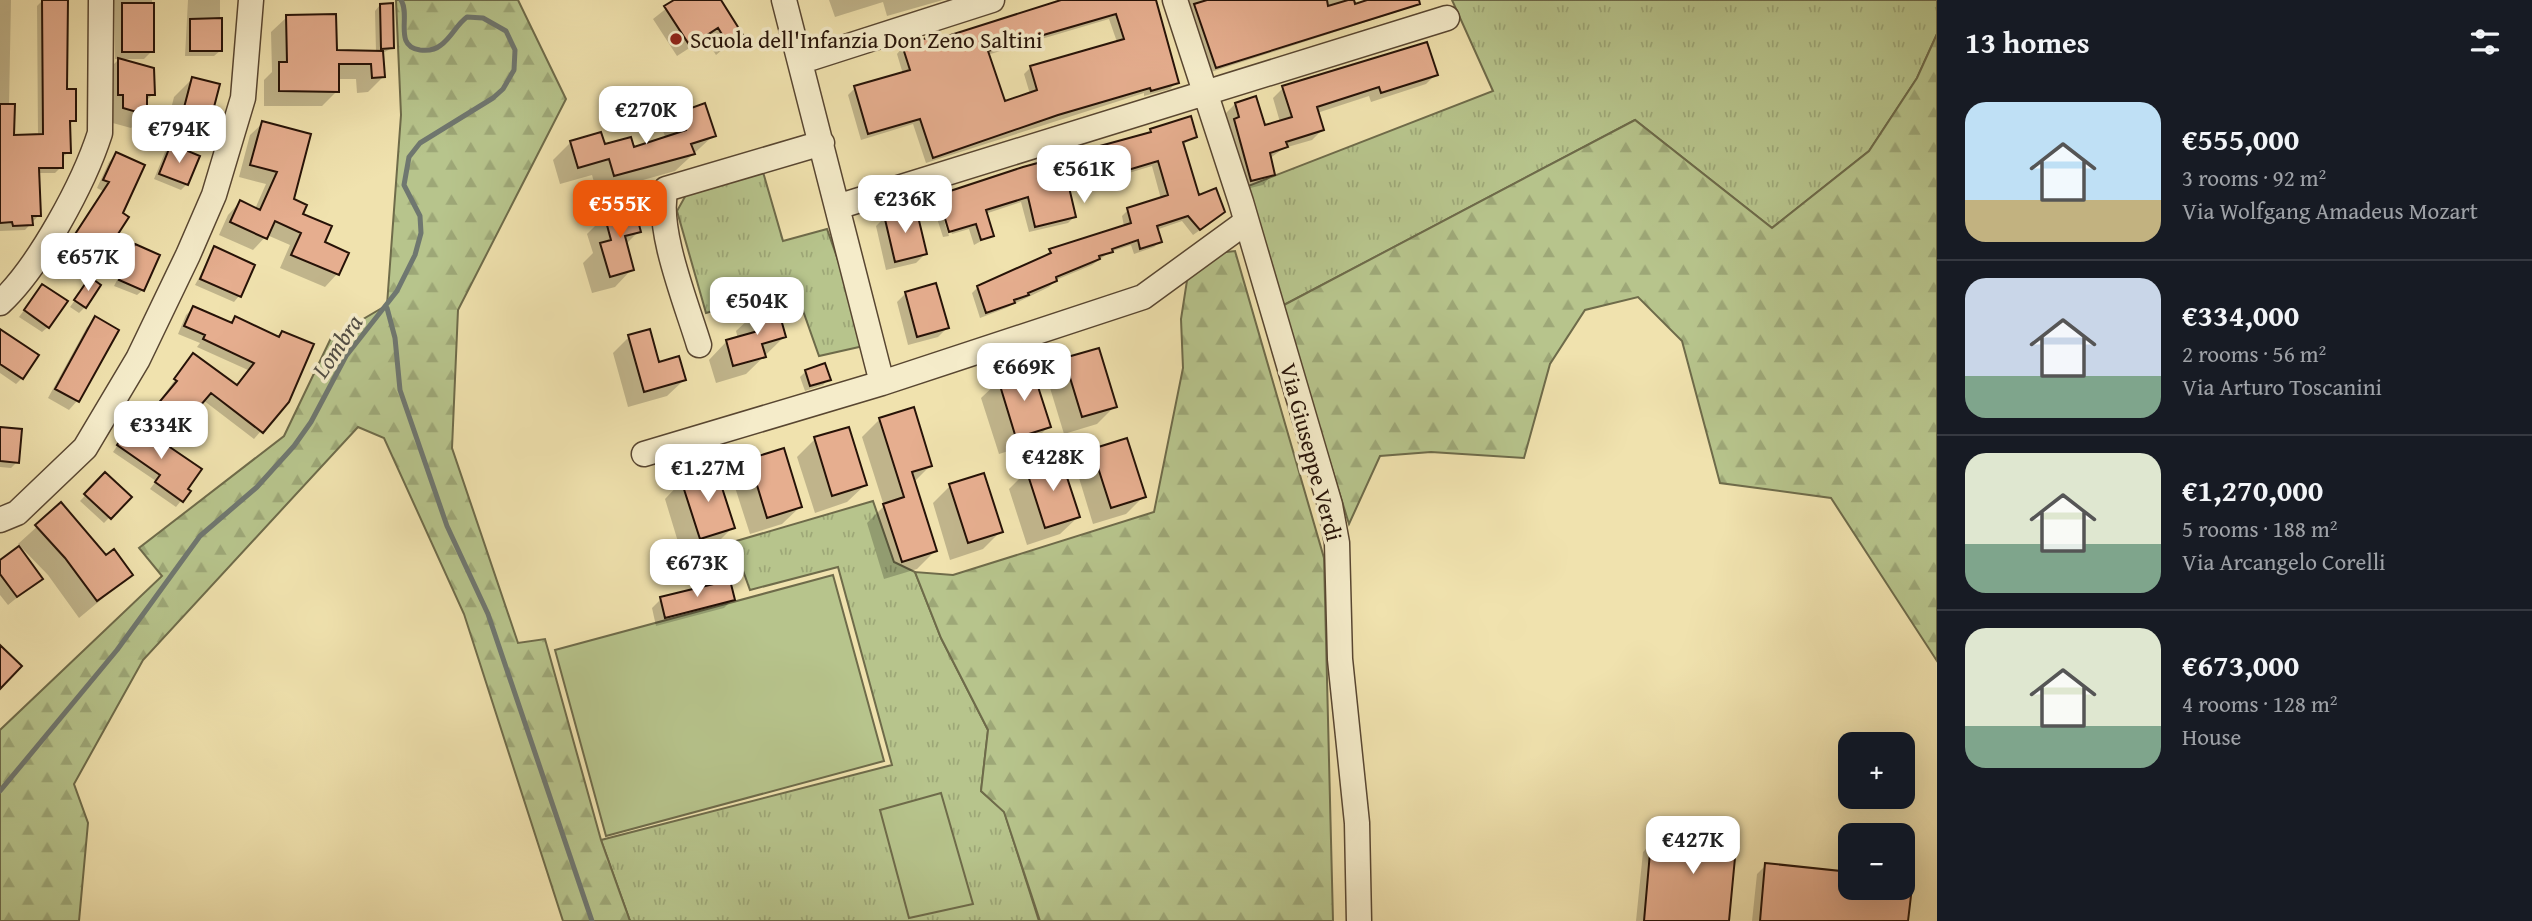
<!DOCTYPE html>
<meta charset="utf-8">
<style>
:root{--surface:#171b24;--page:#20242c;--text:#f1f3f6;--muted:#9ea1a6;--line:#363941;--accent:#ea580c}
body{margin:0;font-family:"Gentium Book Plus",serif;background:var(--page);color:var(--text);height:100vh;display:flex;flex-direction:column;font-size:26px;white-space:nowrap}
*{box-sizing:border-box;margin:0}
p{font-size:23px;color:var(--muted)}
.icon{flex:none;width:38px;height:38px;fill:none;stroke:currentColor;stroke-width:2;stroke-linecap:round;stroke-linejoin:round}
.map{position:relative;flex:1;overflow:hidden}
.drawer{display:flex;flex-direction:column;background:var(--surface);width:595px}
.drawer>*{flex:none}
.buttons{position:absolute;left:1838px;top:732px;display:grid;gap:14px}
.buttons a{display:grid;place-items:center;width:77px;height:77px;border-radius:14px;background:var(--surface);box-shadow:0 7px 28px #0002;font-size:35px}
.price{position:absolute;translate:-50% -60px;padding:0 16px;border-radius:14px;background:#fff;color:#222;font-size:23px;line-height:46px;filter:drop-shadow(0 2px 4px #0008)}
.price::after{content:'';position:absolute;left:50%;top:42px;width:21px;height:16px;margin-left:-10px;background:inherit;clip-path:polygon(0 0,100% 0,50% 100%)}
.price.on{background:var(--accent);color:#fff}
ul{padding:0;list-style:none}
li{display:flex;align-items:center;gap:21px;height:175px;padding:0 28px}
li+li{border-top:2px solid var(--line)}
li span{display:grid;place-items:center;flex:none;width:196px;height:140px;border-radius:21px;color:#555}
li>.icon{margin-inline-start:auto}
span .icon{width:84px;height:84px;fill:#fffc;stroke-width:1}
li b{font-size:30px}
h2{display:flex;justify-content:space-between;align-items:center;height:84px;padding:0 28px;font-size:30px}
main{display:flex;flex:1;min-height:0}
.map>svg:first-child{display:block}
</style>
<main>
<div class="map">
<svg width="1937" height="921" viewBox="0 0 1937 921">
<defs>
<pattern id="grass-tufts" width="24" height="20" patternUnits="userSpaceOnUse" patternTransform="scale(1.75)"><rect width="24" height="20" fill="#b7c48c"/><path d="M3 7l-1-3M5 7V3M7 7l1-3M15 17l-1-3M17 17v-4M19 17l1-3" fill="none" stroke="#9da777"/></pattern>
<pattern id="forest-firs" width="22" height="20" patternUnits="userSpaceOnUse" patternTransform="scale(1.75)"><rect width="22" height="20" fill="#b7c48c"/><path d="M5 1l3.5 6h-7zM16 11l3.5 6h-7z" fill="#9da777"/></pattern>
</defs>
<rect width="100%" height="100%" fill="#f0e2ae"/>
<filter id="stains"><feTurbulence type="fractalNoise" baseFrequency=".00286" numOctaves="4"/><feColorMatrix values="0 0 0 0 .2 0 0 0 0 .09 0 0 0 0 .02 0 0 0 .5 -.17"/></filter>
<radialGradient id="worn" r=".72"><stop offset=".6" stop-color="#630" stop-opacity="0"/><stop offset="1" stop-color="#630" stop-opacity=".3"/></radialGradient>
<path fill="url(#grass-tufts)" stroke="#6e6b4a" stroke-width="2" d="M1452 0H1937V34L1917 78 1869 151 1772 228 1635 120 1282 306 1243 188 1493 91Z
M763 172 783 241 827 229 868 345 819 356 795 288 706 313 677 211 687 193Z
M873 501 894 562 915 572 941 638 988 730 981 791 1004 811 1039 921H630L601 840 892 765 838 567 750 590 741 565 694 577 695 553Z"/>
<path fill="url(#forest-firs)" stroke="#6e6b4a" stroke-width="2" d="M396 0H518L566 99 458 310 452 448 518 643 545 639 601 840 630 921H563L464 614 384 438 358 427 143 660 74 784 88 823 79 921H0V730L162 576 139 548 284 436 331 338 387 305 401 115Z
M1937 34V661L1831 498 1720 483 1682 341 1638 297 1585 310 1550 364 1524 458 1431 452 1380 456 1349 524 1282 306 1635 120 1772 228 1869 151 1917 78Z
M1235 251 1324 558 1333 921H1040L1004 812 981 791 988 730 941 638 915 572 953 575 1154 512 1183 368 1181 319 1188 274 1218 253Z"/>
<path fill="#b7c48c" stroke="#6e6b4a" stroke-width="2" d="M833 575 884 761 606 836 555 650Z
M941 793 973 904 909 918 880 810Z"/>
<path fill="#0003" fill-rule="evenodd" d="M0 0H11L9 106 12 137 38 136 37 6 43 0H66V91L74 120 68 126 69 152 61 158V167L55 173H37L39 215 25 230 0 231Z
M114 0H152V51L144 59H115Z
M188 0H220V51L214 56H185Z
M677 0H719L741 34 716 55 705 38 677 56 653 19Z
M829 0H943L887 16 883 2 835 17Z
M1062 0H1153L1177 82 1170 89 1144 96V93L926 163 913 124 861 140 848 95 855 88 903 74 897 54 903 47 982 28ZM1109 19 1117 42 1031 67 1024 74 1030 94 1004 103 987 55Z
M1185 0H1355L1357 5 1373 0 1417 2 1412 7 1211 72Z
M380 5 392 48 381 54 384 76 368 92 357 93 356 79H337V91L322 106H264V80L272 72 271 32 287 17 335 52H376L375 11Z
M118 60 153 94 145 102V114L131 128 109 122 104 74Z
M1436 74 1426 84 1371 102 1369 96 1317 113 1322 130 1312 140 1284 148 1269 159 1273 174 1263 185 1242 190 1225 130 1229 126 1225 114 1235 104 1264 127 1280 122 1273 98 1283 88Z
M192 79 206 129 189 147 163 141 174 97Z
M681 113 714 135 675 171 597 193 592 175 560 184 553 160 571 142 633 150 666 139 663 131Z
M263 123 291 200 301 215 322 243 347 253 337 274 325 287 280 268 290 245 267 235 253 250 219 235 228 215 240 202 255 209 266 184 239 177 250 135Z
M1151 131 1195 137 1182 145 1198 197 1217 218 1193 235 1182 221 1156 230 1160 241 1154 247 1134 254 1131 245 1110 252 1092 265 1056 280 1049 287 1006 308 980 318 972 293 978 287 1044 257 1050 251 1124 226 1122 216 1128 210 1161 199 1152 166 1112 178 1110 173 1067 186 1074 217 1068 223 1029 232 1021 202 985 214 992 235 974 245 969 229 952 234 940 198H938L1146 136Z
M171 146 187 184 181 190 154 179 165 152Z
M117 154 121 214 96 264 88 271 61 254 103 191 97 188 109 162Z
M937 199 949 236 943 237 932 203Z
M605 216 639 231 625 245 632 269 615 287 592 293 583 263 593 253 587 234Z
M885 217 925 254 916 263 886 270 876 226Z
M135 246 143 290 137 295 114 286Z
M215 248 239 296 234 302 195 285Z
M90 279 85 307 79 313 70 307Z
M42 286 48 327 42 332 19 317Z
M906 293 947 328 938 337 908 345 897 302Z
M193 308 230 324 236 318 278 338 282 333 287 401 254 439 203 400 174 433 150 414 193 355 236 387 248 370 197 347 200 343 178 334 186 315Z
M754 314 784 337 746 374 716 383 709 360 726 342 738 339 736 331Z
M96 319 77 401 69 410 48 398 87 327Z
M0 336 22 378 16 384 0 373Z
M629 337 658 364 684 380 667 396 628 407 613 353Z
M1065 360 1115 406 1097 424 1064 434 1047 378Z
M806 371 829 379 823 385 805 391 800 377Z
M999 381 1049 426 1031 444 999 454 981 398Z
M880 419 930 466 913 483 935 551 917 569 884 579 867 523 884 506 862 437Z
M0 428 17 462 11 468 0 467Z
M128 430 188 492 176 507 150 489 156 481 113 452Z
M815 439 865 485 847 502 815 513 797 457Z
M1093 450 1144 496 1126 514 1093 524 1076 468Z
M750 460 800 507 782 524 750 534 732 478Z
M1027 471 1078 517 1060 534 1027 545 1009 489Z
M105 475 129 497 104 523 80 501Z
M682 481 733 527 715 545 682 555 665 499Z
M950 486 1001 531 983 549 950 560 933 503Z
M61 505 106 557 131 575 79 618 48 575 18 544Z
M0 563 41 578 8 605 0 595Z
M661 599H733L724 608 656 626 652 608Z
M1693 824 1727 921H1636L1643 852 1652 843 1683 846 1684 833Z
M1766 865 1850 887H1902V879L1911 880 1907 921H1752L1757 874Z"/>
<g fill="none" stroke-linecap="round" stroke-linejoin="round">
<path stroke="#6f7770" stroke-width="5" d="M387 308 395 338 400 390 447 526 488 614 592 921
M0 791 117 650 200 536 257 487 294 446 311 422 346 356 397 291 415 255 421 233 420 216 404 185 409 157 420 143 493 98 503 89 514 70 515 50 506 31 483 18 467 17C456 25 452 37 441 45 435 50 428 51 420 50 393 46 411 16 401 0"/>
</g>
<path fill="#e6ae8f" stroke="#261207" stroke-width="2" fill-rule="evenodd" d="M42 0H68L67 89H76V121H70L71 153H63V168H39L41 216H32L33 225 13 226 12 222 0 223V104H15L14 135 43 134Z
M674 0H721L743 35 728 44 718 28 690 46 664 6Z
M1061 0H1156L1179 83 1151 91 1150 88 1058 115 933 158 920 119 868 134 854 86 910 70 902 45 934 36 935 40ZM1116 14 1124 39 1030 66 1037 90 1005 101 988 51Z
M1207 0H1327L1328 6 1348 0H1354L1355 4 1367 0H1419L1420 4 1216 68 1194 4Z
M122 3H154V52H122Z
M393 3 394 48 381 49 380 4Z
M336 14 337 50 383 51 385 77 372 78 371 64H339V92L279 91V62H287L286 15Z
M222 18V51H190V19Z
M1427 42 1438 75 1381 93 1379 87 1317 107 1324 130 1286 142 1288 147 1270 153 1275 175 1251 181 1234 119 1239 117 1235 103 1256 96 1265 125 1292 117 1282 86Z
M118 58 154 68 155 95H147V115L123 108V95H118Z
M192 77 220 84 208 130 180 123Z
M705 103 716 136 691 144 695 154 614 176 609 159 578 168 570 141 601 132 605 144 631 137 634 147 686 130 680 112Z
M1191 116 1197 137 1183 142 1199 195 1216 188 1225 212 1200 230 1188 216 1157 226 1162 242 1140 249 1138 240 1112 249 1113 252 1099 256 1100 259 1056 277 1057 281 1028 293 1029 295 1014 300 1015 303 986 313 977 286 1051 253 1049 249 1131 223 1127 208 1168 195 1158 161 1118 173 1116 167 1068 183 1076 217 1035 227 1028 197 986 210 994 236 981 240 976 224 949 232 938 195 1023 167 1151 132 1150 129Z
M262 121 311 134 294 199 307 205 303 214 332 226 325 242 349 253 339 275 291 255 301 233 275 221 267 239 230 222 240 200 260 210 277 172 250 165Z
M171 144 200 156 188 185 159 174Z
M116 152 145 165 123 213 129 217 98 265 68 245 109 182 103 180Z
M634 206 641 232 625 236 634 270 610 277 600 243 611 240 604 214Z
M916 208 927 254 895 262 884 215Z
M135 244 160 255 144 291 119 280Z
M214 246 255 265 241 297 200 279Z
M90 277 101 285 86 308 74 300Z
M936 283 949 328 917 337 905 292Z
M42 284 68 301 49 328 24 310Z
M777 305 786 337 762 344 766 357 733 366 726 340 758 331 753 312Z
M193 306 232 323 235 316 279 337 282 331 314 344 289 402 263 433 211 393 182 427 156 406 177 381 174 379 193 353 237 385 254 363 203 339 205 335 184 326Z
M95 316 119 330 79 402 55 389Z
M0 329 39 355 23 379 0 364Z
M650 329 659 362 679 356 686 380 644 392 628 335Z
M1099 348 1117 407 1082 417 1064 358Z
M825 363 831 380 810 386 805 370Z
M1032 368 1051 427 1016 438 998 379Z
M914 407 932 466 912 472 937 551 902 562 883 504 904 497 879 418Z
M133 422 202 469 188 489 191 491 183 502 155 482 160 475 117 445Z
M0 427 22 429 19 463 0 461Z
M849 427 867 485 832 496 814 437Z
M1127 438 1146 497 1111 508 1092 449Z
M784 448 802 507 767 518 749 459Z
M1061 459 1080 517 1045 528 1026 469Z
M716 469 735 528 700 539 681 480Z
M105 472 132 497 111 519 84 494Z
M984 473 1003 532 968 543 949 484Z
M61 502 106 555 114 549 133 575 97 601 65 558 35 525Z
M19 546 43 579 17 597 0 574V560Z
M730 580 735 600 665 618 660 597Z
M0 645 22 666 0 689Z
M1692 822 1738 826 1729 921H1644L1651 841 1690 844Z
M1765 863 1850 872V887H1912L1908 921H1760Z"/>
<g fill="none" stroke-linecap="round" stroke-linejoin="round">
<defs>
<path id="minor" d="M784 0 882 383
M1175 0 1241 202 1330 505 1337 543 1340 659 1357 823 1359 921
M802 61 992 0
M837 207 1447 18
M0 303C39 267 84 183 100 133L101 0
M699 345C687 305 655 227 666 189L822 143
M644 454 882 383 1143 297 1246 222
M0 520 17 513 85 448 138 359 188 255 214 195 243 98 251 0"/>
</defs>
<use href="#minor" stroke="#584631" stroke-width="27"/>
<use href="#minor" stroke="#f5ecca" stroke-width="24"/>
</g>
<circle fill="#8f2418" stroke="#f5ecca" stroke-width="2.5" cx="676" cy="39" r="7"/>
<g text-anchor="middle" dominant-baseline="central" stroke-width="7" stroke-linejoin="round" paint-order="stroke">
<g font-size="23" fill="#261207" stroke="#f5ecca" text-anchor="start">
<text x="690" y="39">Scuola dell'Infanzia Don Zeno Saltini</text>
</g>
<g font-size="23" fill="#261207" stroke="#f5ecca">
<text transform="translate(1312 452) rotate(75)">Via Giuseppe Verdi</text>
</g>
<g font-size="24" font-style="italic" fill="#514d44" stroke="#f5ecca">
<text transform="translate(337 346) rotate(-56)">Lombra</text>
</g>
</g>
<rect width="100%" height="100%" filter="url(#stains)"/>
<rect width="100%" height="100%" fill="url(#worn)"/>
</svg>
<div class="buttons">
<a>+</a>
<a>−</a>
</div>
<b class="price" style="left:646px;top:146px">€270K</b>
<b class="price" style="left:179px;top:165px">€794K</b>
<b class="price" style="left:1084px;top:205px">€561K</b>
<b class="price" style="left:905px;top:235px">€236K</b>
<b class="price on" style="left:620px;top:240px">€555K</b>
<b class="price" style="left:88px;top:293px">€657K</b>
<b class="price" style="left:757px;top:337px">€504K</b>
<b class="price" style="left:1024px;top:403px">€669K</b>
<b class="price" style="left:161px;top:461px">€334K</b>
<b class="price" style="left:1053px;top:493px">€428K</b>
<b class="price" style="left:708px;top:504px">€1.27M</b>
<b class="price" style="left:697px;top:599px">€673K</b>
<b class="price" style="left:1693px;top:876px">€427K</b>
</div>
<section class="drawer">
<h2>13 homes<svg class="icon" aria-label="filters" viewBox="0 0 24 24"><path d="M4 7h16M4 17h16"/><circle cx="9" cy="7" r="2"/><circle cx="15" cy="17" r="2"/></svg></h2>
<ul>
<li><span style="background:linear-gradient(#bfe0f5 70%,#c2b280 0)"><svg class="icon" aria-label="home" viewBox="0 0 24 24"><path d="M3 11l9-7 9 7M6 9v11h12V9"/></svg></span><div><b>€555,000</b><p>3 rooms · 92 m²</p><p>Via Wolfgang Amadeus Mozart</p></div></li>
<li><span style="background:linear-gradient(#c9d6e8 70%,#7fa58c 0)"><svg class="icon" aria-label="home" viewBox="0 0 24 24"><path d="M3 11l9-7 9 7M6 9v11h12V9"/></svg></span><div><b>€334,000</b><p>2 rooms · 56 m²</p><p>Via Arturo Toscanini</p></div></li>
<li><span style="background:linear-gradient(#dfe7d0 65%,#7fa58c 0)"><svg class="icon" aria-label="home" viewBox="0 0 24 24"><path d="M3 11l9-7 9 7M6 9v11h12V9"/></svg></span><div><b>€1,270,000</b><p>5 rooms · 188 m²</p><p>Via Arcangelo Corelli</p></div></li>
<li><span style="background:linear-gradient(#dfe7d0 70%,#7fa58c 0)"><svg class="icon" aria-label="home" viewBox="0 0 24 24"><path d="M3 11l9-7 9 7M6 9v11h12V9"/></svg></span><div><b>€673,000</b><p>4 rooms · 128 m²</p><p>House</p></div></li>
</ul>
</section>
</main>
